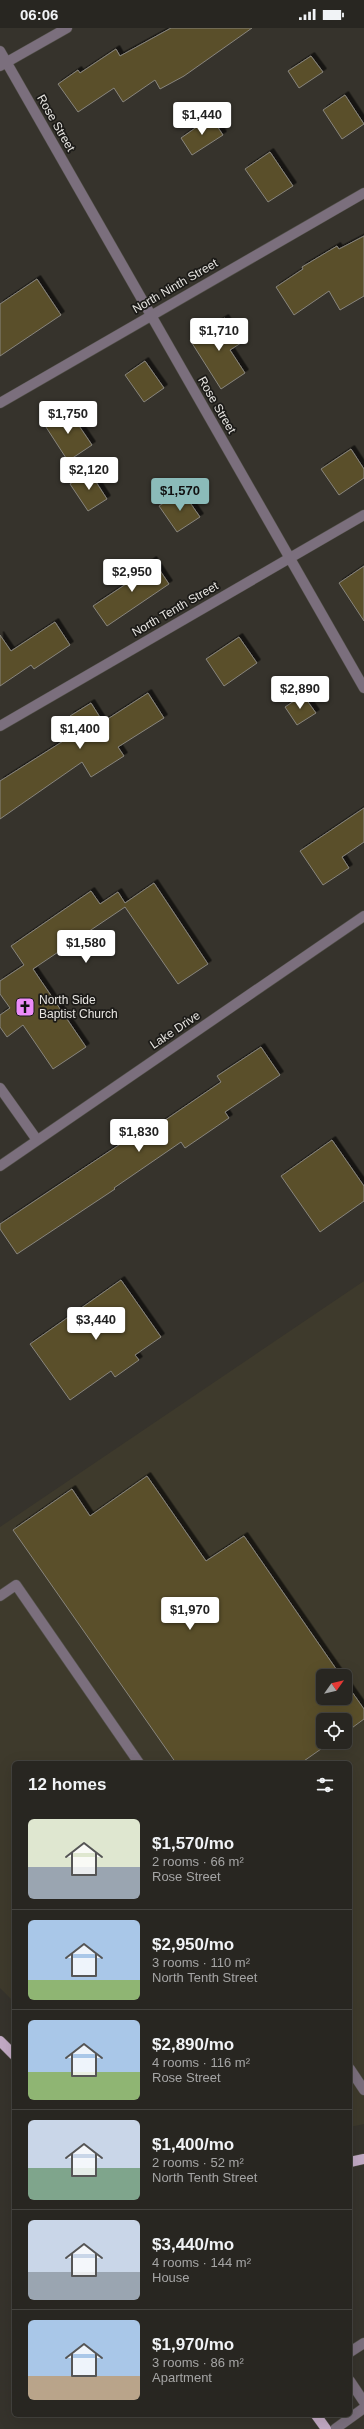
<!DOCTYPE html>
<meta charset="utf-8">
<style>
:root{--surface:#282621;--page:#302e2a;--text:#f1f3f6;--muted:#a5a5a5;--line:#44433f;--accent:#8bbbb9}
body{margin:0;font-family:Helvetica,sans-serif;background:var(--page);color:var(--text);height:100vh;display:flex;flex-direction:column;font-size:15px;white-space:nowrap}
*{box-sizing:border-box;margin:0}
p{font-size:13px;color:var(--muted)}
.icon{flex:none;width:22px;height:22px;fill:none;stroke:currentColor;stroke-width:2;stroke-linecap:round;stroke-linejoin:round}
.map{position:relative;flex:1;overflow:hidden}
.sheet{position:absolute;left:12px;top:1733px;width:340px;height:656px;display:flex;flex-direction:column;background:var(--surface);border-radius:6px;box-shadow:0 4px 16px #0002,0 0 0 1px var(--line)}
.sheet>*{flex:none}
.needle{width:26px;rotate:56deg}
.buttons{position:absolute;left:316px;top:1641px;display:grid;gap:8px}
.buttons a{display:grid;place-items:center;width:36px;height:36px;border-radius:6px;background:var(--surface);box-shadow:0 4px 16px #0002,0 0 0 1px var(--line);font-size:20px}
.price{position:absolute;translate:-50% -34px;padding:0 9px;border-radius:4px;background:#fff;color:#222;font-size:13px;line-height:26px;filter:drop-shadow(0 1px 2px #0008)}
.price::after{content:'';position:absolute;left:50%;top:24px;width:12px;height:9px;margin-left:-6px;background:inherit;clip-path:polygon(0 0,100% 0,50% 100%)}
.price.current{background:var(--accent);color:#111}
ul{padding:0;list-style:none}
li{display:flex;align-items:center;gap:12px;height:100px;padding:0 16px}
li+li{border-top:1px solid var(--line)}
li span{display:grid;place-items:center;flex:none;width:112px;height:80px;border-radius:6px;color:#555}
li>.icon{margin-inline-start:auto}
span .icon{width:48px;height:48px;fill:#fffc;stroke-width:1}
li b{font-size:17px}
h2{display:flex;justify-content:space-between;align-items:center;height:48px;padding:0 16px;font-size:17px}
.status{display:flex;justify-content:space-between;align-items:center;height:28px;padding:0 20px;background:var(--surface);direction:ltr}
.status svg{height:11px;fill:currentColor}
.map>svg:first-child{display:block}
</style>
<div class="status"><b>06:06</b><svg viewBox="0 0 49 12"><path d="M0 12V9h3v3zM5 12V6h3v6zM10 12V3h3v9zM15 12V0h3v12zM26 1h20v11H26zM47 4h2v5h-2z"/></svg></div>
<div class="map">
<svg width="364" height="2401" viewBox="0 0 364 2401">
<defs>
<filter id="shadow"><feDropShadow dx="3.5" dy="-3.5" stdDeviation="0" flood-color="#0009"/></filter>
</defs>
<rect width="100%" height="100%" fill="#36332c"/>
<path fill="#3e3a2c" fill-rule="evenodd" d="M364 1253V2096L350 2099V1735H14V1974L0 1960V1499ZM323 1648H345V1670H323ZM323 1692H345V1714H323Z"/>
<path fill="#5a4f2a" stroke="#88857d" filter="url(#shadow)" d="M171 0H252L184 48 160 61 155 52 123 74 114 60 78 84 58 56 78 42 80 45 116 21 120 28Z
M311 28 323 44 299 60 288 43Z
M345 67 364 96 342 111 323 82Z
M211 89 223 107 192 127 181 110Z
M270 124 293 158 268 174 245 141Z
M364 208V268L340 282 329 263 294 287 276 259 303 241 302 239 337 218 339 221Z
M37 251 61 287 0 328V276Z
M225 290 241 315 230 322 245 345 221 361 190 312Z
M145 333 164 360 144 374 125 347Z
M67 380 92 417 68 433 44 396Z
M351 421 364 441V450L339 467 321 441Z
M89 443 107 471 88 483 70 456Z
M182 463 200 489 177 504 159 478Z
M153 532 169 556 107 598 93 578 129 554 126 551Z
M364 538V593L339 555Z
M55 594 70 617 34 641 31 637 0 658V607L11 623Z
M239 609 257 635 224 658 206 631Z
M148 665 164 690 118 719 124 728 91 749 82 734 0 791V753L79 703 70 688 91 675 103 694Z
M303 667 316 685 297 697 285 679Z
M364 780V814L342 829 349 840 323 857 300 823Z
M154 855 208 936 178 956 125 879 33 941 86 1019 53 1041 23 997 7 1009 0 999V987L10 980 0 966V953L24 937 11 918 91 863 100 876 118 864 125 875Z
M261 1019 280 1047 225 1084 229 1090 185 1120 181 1114 114 1160 115 1161 17 1226 0 1201V1196L152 1095 155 1099 221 1054 217 1048Z
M332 1112 364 1158V1173L320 1204 281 1148Z
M121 1252 161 1309 135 1327 139 1332 115 1349 111 1343 70 1372 30 1316Z
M147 1448 206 1533 244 1508 341 1648H323V1670H345V1654L364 1681V1691L345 1705V1692H323V1714H331L301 1735H176L13 1502 72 1461 90 1488Z"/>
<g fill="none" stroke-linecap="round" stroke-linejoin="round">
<defs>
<path id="minor" d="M0 23 364 660
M0 38 67 0
M0 375 364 165
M0 698 364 487
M0 1060 37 1112
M0 1138 364 888
M0 1568 16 1557 139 1735
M350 2041 364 2062
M350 2324 364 2315
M350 2353 364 2374
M335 2401 364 2380"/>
<path id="major" d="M0 2013 14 2027
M350 2134 364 2131
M316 2387 326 2401"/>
</defs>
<use href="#minor" stroke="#525049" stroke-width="11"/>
<use href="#major" stroke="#525049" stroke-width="11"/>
<use href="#minor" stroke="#7b6f7d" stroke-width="10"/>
<use href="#major" stroke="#c3aac5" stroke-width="10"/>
</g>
<defs>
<symbol id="church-square" viewBox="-11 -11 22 22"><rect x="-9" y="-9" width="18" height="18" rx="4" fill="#ed8cf9" stroke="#1c1b18"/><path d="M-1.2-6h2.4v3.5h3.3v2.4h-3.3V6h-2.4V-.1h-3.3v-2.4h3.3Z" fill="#111"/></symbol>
</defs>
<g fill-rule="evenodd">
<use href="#church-square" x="14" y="968" width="22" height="22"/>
</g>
<g text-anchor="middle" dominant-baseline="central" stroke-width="3.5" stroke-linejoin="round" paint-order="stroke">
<g font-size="12" fill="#e8e6e2" stroke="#1c1b18">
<text transform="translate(56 95) rotate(60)">Rose Street</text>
<text transform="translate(175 258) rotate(-30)">North Ninth Street</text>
<text transform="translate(217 377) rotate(60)">Rose Street</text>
<text transform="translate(175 581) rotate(-30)">North Tenth Street</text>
<text transform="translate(175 1002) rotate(-34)">Lake Drive</text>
</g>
<g font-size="12" fill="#e8e6e2" stroke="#1c1b18" text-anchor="start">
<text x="39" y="972">North Side<tspan x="39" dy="14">Baptist Church</tspan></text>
</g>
</g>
</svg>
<div class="buttons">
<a><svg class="needle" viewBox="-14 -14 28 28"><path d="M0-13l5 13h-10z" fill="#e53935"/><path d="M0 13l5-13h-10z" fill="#a5a5a5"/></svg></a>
<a><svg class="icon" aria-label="locate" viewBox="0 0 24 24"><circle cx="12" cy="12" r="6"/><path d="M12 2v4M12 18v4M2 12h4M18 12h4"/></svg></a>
</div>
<b class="price" style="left:202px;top:108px">$1,440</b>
<b class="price" style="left:219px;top:324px">$1,710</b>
<b class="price" style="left:68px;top:407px">$1,750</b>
<b class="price" style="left:89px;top:463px">$2,120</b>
<b class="price current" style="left:180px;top:484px">$1,570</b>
<b class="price" style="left:132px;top:565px">$2,950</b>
<b class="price" style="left:300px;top:682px">$2,890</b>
<b class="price" style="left:80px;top:722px">$1,400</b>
<b class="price" style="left:86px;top:936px">$1,580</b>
<b class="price" style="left:139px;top:1125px">$1,830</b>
<b class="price" style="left:96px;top:1313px">$3,440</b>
<b class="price" style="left:190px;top:1603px">$1,970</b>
<section class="sheet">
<h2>12 homes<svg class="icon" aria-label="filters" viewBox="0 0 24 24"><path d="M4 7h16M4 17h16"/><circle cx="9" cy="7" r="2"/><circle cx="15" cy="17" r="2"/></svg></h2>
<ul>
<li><span style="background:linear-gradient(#dfe7d0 60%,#9aa5b1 0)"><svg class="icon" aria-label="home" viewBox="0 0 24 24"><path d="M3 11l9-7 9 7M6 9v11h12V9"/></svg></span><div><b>$1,570/mo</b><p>2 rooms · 66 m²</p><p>Rose Street</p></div></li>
<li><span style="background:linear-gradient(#a9c7e8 75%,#8fb573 0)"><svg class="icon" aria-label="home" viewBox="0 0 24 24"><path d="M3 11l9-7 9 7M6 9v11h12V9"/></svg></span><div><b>$2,950/mo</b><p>3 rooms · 110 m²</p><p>North Tenth Street</p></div></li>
<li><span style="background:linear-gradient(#a9c7e8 65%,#8fb573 0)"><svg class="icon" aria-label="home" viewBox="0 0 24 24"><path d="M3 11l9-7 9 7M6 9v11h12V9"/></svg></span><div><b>$2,890/mo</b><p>4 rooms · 116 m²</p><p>Rose Street</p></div></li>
<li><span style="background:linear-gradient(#c9d6e8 60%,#7fa58c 0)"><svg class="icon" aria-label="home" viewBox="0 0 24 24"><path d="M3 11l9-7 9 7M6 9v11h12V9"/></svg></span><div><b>$1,400/mo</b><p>2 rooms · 52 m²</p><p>North Tenth Street</p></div></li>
<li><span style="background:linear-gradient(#c9d6e8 65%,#9aa5b1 0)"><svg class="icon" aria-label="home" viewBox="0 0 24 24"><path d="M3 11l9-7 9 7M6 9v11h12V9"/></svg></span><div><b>$3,440/mo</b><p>4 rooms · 144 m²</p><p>House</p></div></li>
<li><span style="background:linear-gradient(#a9c7e8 70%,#b9a48a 0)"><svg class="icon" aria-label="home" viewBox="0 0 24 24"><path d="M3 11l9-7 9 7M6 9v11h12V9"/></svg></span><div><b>$1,970/mo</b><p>3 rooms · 86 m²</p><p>Apartment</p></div></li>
</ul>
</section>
</div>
